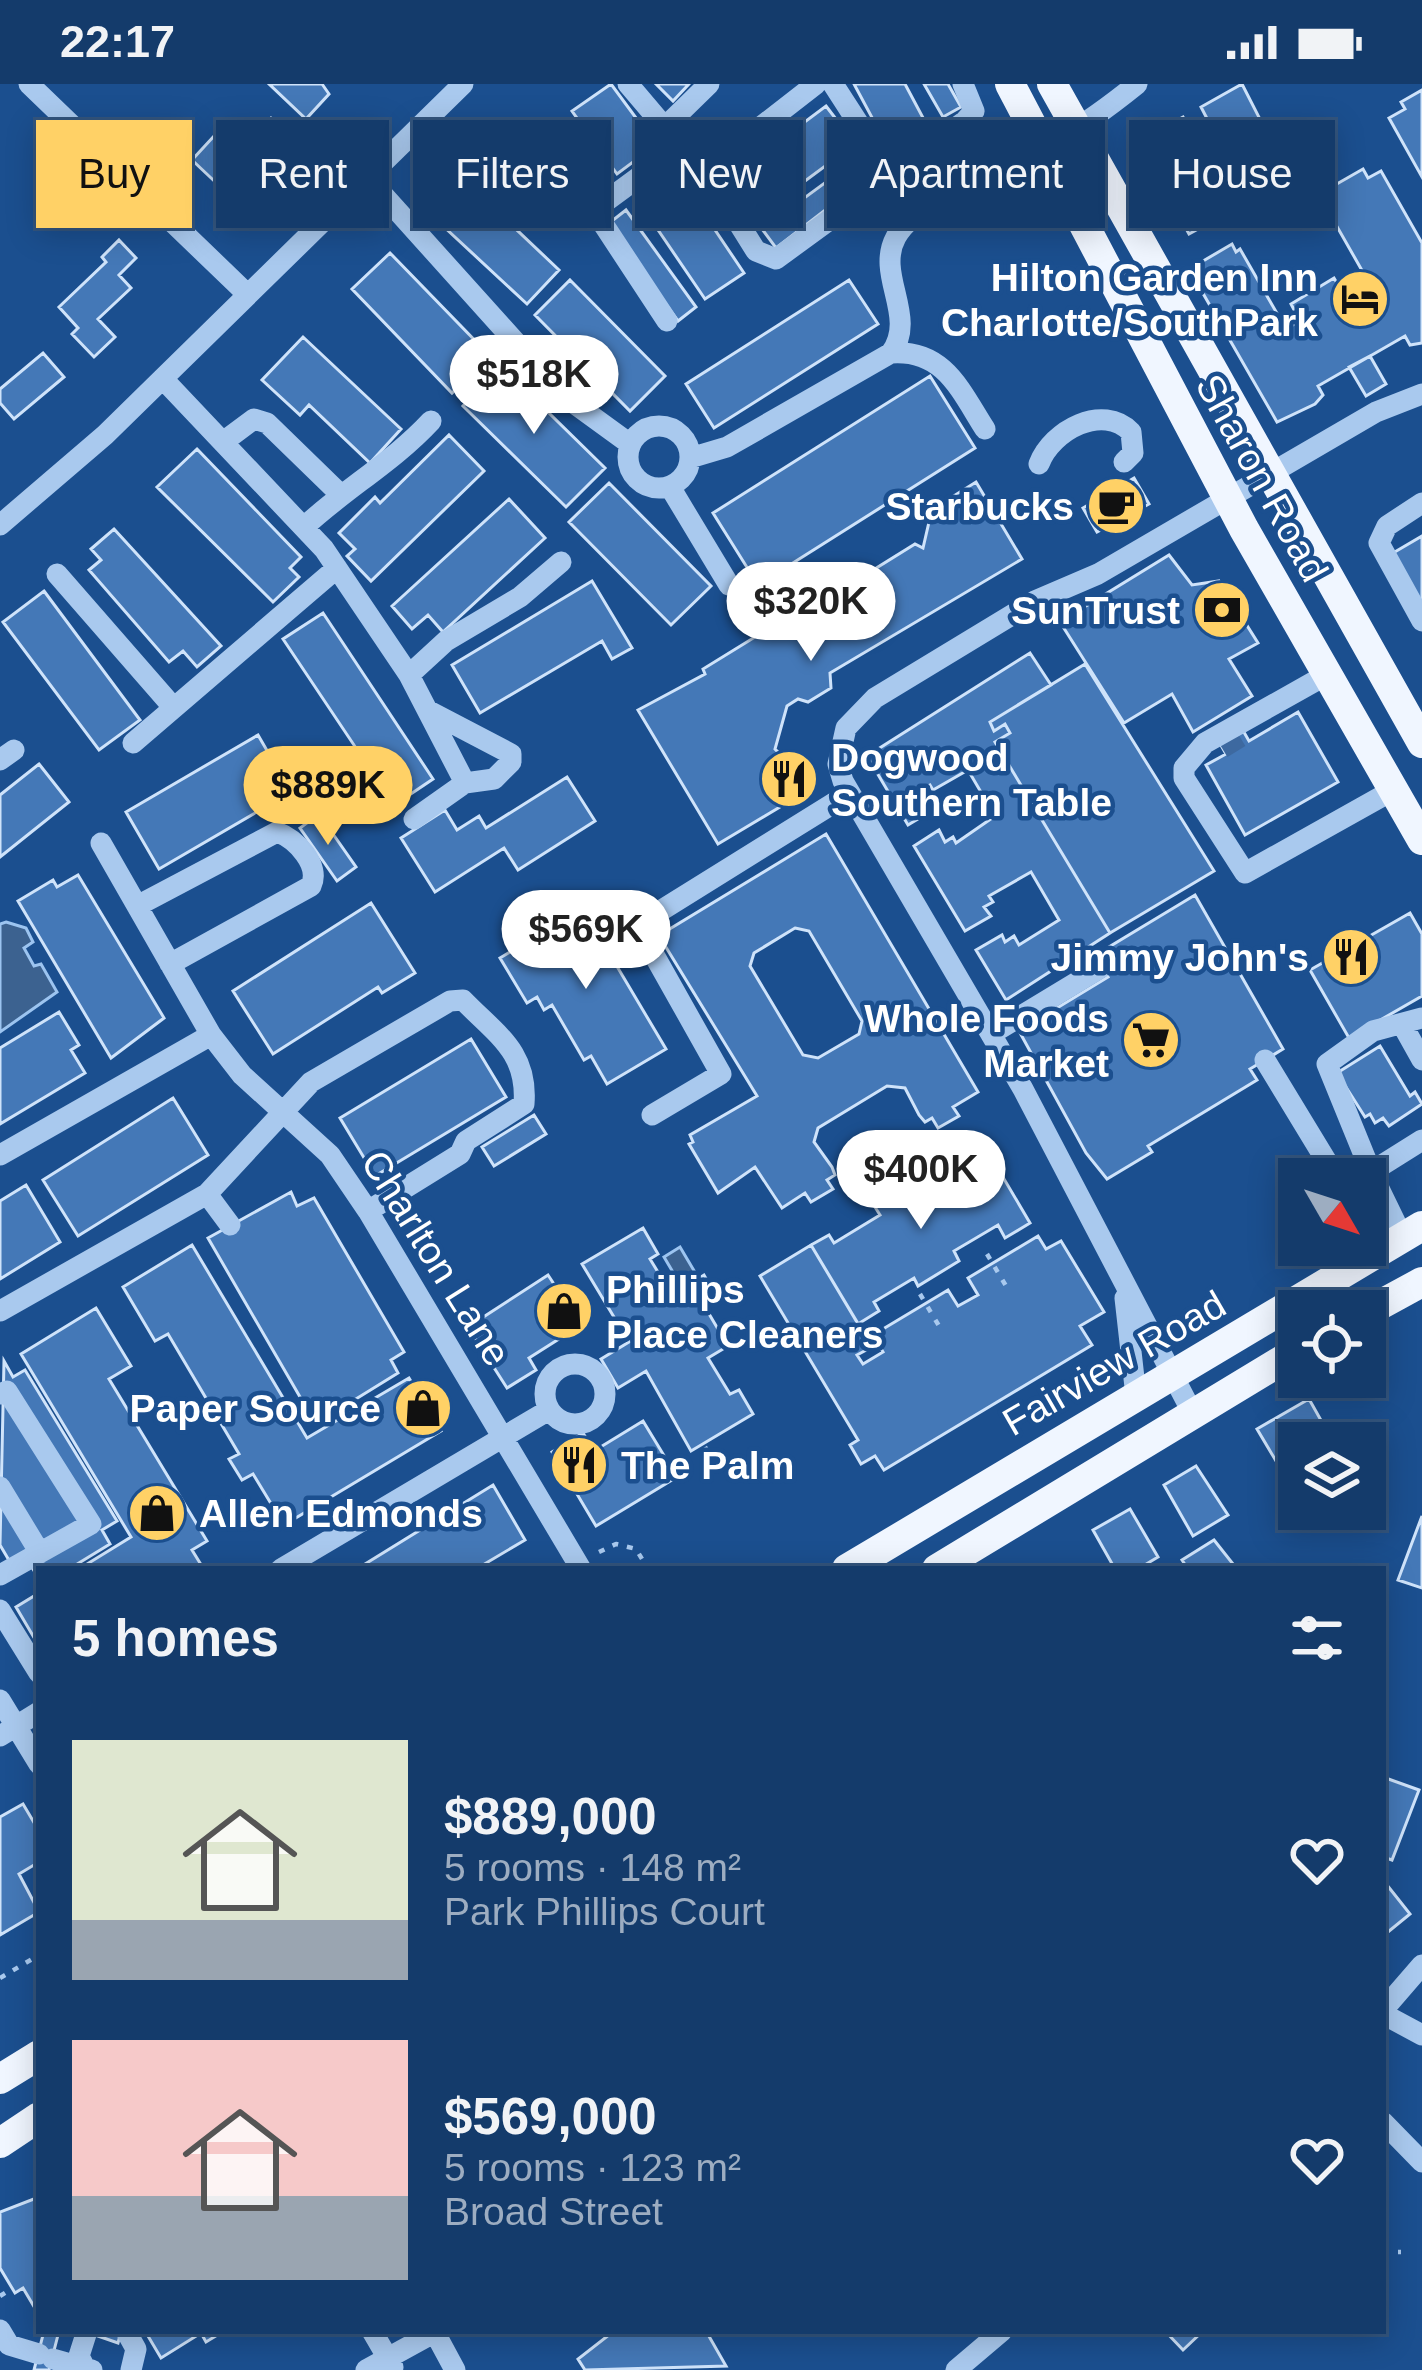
<!DOCTYPE html>
<meta charset="utf-8">
<style>
:root{--surface:#143b6b;--page:#1d4271;--text:#f1f3f6;--muted:#9dadc1;--line:#33557e;--accent:#ffd166}
body{margin:0;font-family:Arial,sans-serif;background:var(--page);color:var(--text);height:100vh;display:flex;flex-direction:column;font-size:45px;white-space:nowrap}
*{box-sizing:border-box;margin:0}
p{font-size:39px;color:var(--muted)}
.icon{flex:none;width:66px;height:66px;fill:none;stroke:currentColor;stroke-width:2;stroke-linecap:round;stroke-linejoin:round}
.map{position:relative;flex:1;overflow:hidden}
.side{position:absolute;left:36px;top:1482px;width:1350px;height:768px;display:flex;flex-direction:column;background:var(--surface);border-radius:0px;box-shadow:0 6px 30px #0003,0 0 0 3px var(--line)}
.side>*{flex:none}
.hud{position:absolute;left:36px;top:36px;width:1350px;height:108px;display:flex;gap:24px}
.needle{width:78px;rotate:129deg}
.tools{position:absolute;left:1278px;top:1074px;display:grid;gap:24px}
.tools a{display:grid;place-items:center;width:108px;height:108px;border-radius:0px;background:var(--surface);box-shadow:0 6px 30px #0003,0 0 0 3px var(--line);font-size:60px}
.price{position:absolute;translate:-50% -102px;padding:0 27px;border-radius:42px;background:#fff;color:#222;font-size:39px;line-height:78px;filter:drop-shadow(0 3px 6px #0008)}
.price::after{content:'';position:absolute;left:50%;top:72px;width:36px;height:27px;margin-left:-18px;background:inherit;clip-path:polygon(0 0,100% 0,50% 100%)}
.price.active{background:var(--accent);color:#111}
ul{padding:0;list-style:none}
li{display:flex;align-items:center;gap:36px;height:300px;padding:0 36px}
li span{display:grid;place-items:center;flex:none;width:336px;height:240px;border-radius:0px;color:#555}
li>.icon{margin-inline-start:auto}
span .icon{width:144px;height:144px;fill:#fffc;stroke-width:1}
li b{font-size:51px}
h2{display:flex;justify-content:space-between;align-items:center;height:144px;padding:0 36px;font-size:51px}
.chip{padding:0 42px;border-radius:0px;background:var(--surface);box-shadow:0 6px 30px #0003,0 0 0 3px var(--line);font-size:42px;line-height:108px}
.chip.active{background:var(--accent);color:#111}
.status{display:flex;justify-content:space-between;align-items:center;height:84px;padding:0 60px;background:var(--surface);direction:ltr}
.status svg{height:33px;fill:currentColor}
.map>svg:first-child{display:block}
</style>
<div class="status"><b>22:17</b><svg viewBox="0 0 49 12"><path d="M0 12V9h3v3zM5 12V6h3v6zM10 12V3h3v9zM15 12V0h3v12zM26 1h20v11H26zM47 4h2v5h-2z"/></svg></div>
<div class="map">
<svg width="1422" height="2286" viewBox="0 0 1422 2286">
<rect width="100%" height="100%" fill="#1b4f8f"/>
<path fill="#3c6290" stroke="#9cc4f0" stroke-width="3" d="M6 838 26 844 33 858 24 864 34 882 41 880 57 908 0 948V840Z
M680 1163 696 1190 680 1200 664 1173Z"/>
<path fill="#4478b7" stroke="#cfe3fa" stroke-width="3" fill-rule="evenodd" d="M269 0H322L329 10 306 35Z
M611 0 656 61 617 90 572 27Z
M656 0H689L673 17Z
M854 0H905L930 47 891 69Z
M924 0H948L961 23 943 33Z
M1242 0 1290 94 1250 117 1201 23Z
M1422 6V93L1389 34 1405 25 1401 18Z
M826 22 855 60 755 134 727 96Z
M1183 33 1231 127 1189 150 1168 112 1175 108 1142 56Z
M271 34 297 58 261 96 251 86 228 110 192 76 214 52 236 72Z
M575 56 604 98 588 110 558 68Z
M860 73 872 90 776 164 762 145Z
M1363 85 1368 94 1381 87 1422 159V259L1410 261 1405 252 1318 302 1323 311 1315 320 1277 338 1193 192 1202 187 1198 180 1232 160 1236 168 1240 165 1286 245 1300 237 1291 220 1334 194 1344 211 1368 197 1323 118 1332 112 1328 105Z
M676 88 744 189 705 215 637 115Z
M461 93 559 186 527 220 428 128Z
M626 126 696 223 678 237 608 140Z
M119 156 136 174 119 191 131 204 98 235 115 253 94 273 72 250 78 244 59 223 106 178 102 173Z
M390 169 490 272 452 309 352 205Z
M570 196 665 292 630 327 535 231Z
M849 196 878 240 714 344 686 300Z
M303 253 401 345 370 379 309 321 300 331 262 296Z
M43 269 64 293 14 335 0 319V305Z
M1370 272 1386 300 1366 312 1349 283Z
M501 282 605 384 566 423 463 322Z
M930 292 975 364 758 501 713 429Z
M449 351 484 387 371 497 347 472 355 465 339 449 375 413 380 419Z
M197 365 301 473 290 484 299 493 273 518 157 403Z
M1134 394 1149 420 1097 448 1083 424Z
M976 398 1022 475 830 589 831 604 808 618 798 615 787 622 775 665 789 679 795 676 808 697 801 701 805 708 718 760 638 626 705 590 703 585 755 553 745 535 800 502 805 512 832 519 833 511 915 460 923 464 929 438 925 430Z
M609 399 711 502 671 541 569 438Z
M509 415 545 454 443 548 428 531 412 545 392 522Z
M114 445 221 562 197 583 183 567 169 578 89 486 101 476 91 465Z
M1422 452V520L1393 469Z
M1169 471 1192 501 1219 497 1258 559 1229 575 1252 612 1193 648 1172 610 1124 639 1060 538Z
M592 497 632 564 612 575 602 557 480 629 452 581Z
M44 507 140 636 99 666 3 538Z
M323 529 433 695 387 726 368 698 360 704 348 687 364 676 283 555Z
M1030 569 1051 601 990 638 994 647 1005 640 1010 649 995 658 1110 849 1006 916 976 866 1002 851 1005 858 1014 852 1019 861 1059 836 1031 788 989 812 993 818 984 823 991 832 965 847 914 762 939 746 945 758 953 753 956 759 995 732 968 686 933 706 930 701 923 705 930 714 922 718 928 729 908 741 867 672Z
M1085 580 1214 787 1110 849 995 658 1010 649 1005 640 994 647 990 638Z
M1298 628 1338 698 1245 751 1206 681 1226 670 1218 656 1241 643 1249 657Z
M258 651 291 708 159 785 126 728Z
M39 680 69 718 0 773V711Z
M567 693 595 737 518 786 504 764 435 808 401 754 445 726 457 746 479 732 486 744Z
M319 730 356 783 337 797 300 744Z
M826 750 978 1008 953 1023 959 1032 938 1044 932 1034 925 1038 919 1031 905 1004 887 1002 818 1044 814 1058 832 1083 835 1091 827 1096 833 1105 811 1118 805 1109 782 1124 755 1083 718 1109 689 1060 693 1058 690 1051 757 1012 664 860 668 846ZM795 844 809 847 862 937 859 950 818 974 803 971 750 882 754 869Z
M78 791 164 934 111 974 18 817 53 796 57 803Z
M1195 811 1283 965 1250 985 1257 996 1148 1062 1152 1068 1107 1095 1086 1069 1019 947 1108 893 1094 872Z
M371 819 415 889 382 909 378 903 273 970 233 907Z
M592 819 621 868 612 874 666 965 607 1000 591 972 584 976 552 921 544 926 537 913 527 919 500 874Z
M1410 829 1422 850V912L1349 954 1310 886Z
M59 928 79 961 71 966 85 989 0 1040V964Z
M471 955 506 1013 375 1092 340 1034Z
M1380 962 1410 1012 1415 1008 1422 1020 1389 1042 1383 1034 1375 1039 1370 1030 1365 1033 1337 989Z
M173 1014 208 1071 78 1152 43 1096Z
M534 1031 546 1050 494 1082 482 1063Z
M981 1056 1030 1139 1005 1154 998 1141 954 1167 959 1177 918 1202 914 1194 874 1218 879 1227 858 1240 811 1161 829 1151 834 1159 880 1131 875 1123 915 1099 920 1106 963 1081 956 1071Z
M26 1101 60 1158 0 1195V1117Z
M291 1108 297 1122 314 1114 404 1268 391 1276 398 1289 330 1331 320 1315 307 1325 208 1154Z
M643 1144 658 1170 650 1175 672 1211 704 1191 715 1210 702 1218 728 1262 708 1274 730 1310 739 1306 753 1330 691 1367 646 1287 618 1304 601 1275 629 1258 582 1180Z
M1038 1152 1046 1165 1061 1157 1104 1228 1080 1242 1092 1261 884 1386 875 1372 861 1380 850 1361 858 1356 760 1192 811 1161 872 1263 857 1271 863 1280 883 1268 873 1251 948 1206 958 1222 978 1211 968 1194Z
M192 1161 307 1354 409 1294 441 1347 284 1441 253 1390 242 1396 229 1375 239 1370 168 1250 155 1257 123 1203Z
M548 1191 581 1241 529 1274 536 1286 507 1304 468 1243Z
M96 1224 131 1282 109 1295 207 1457 192 1466 200 1479 190 1485H79L131 1453 21 1270Z
M4 1277 13 1293 25 1286 117 1437 102 1446 110 1460 69 1485H39V1495L24 1470 10 1478 0 1461Z
M1309 1315 1327 1347 1276 1377 1257 1345Z
M643 1337 677 1393 596 1442 552 1368 583 1349 594 1367Z
M1196 1382 1228 1431 1193 1452 1164 1401Z
M493 1401 525 1456 476 1485H357Z
M1130 1425 1158 1473 1138 1485H1115L1093 1446Z
M1422 1432V1504L1398 1496Z
M1214 1456 1237 1485H1188L1182 1476Z
M39 1509V1562L16 1523Z
M1383 1693 1419 1706 1392 1776 1383 1773Z
M23 1720 39 1747V1778L19 1790 39 1828 0 1851V1733Z
M1383 1796 1410 1830 1383 1852Z
M39 2113V2231L23 2204 15 2209 0 2184V2128Z
M44 2247H59L49 2286H34Z
M100 2247H121L118 2259 98 2252Z
M145 2247H224L206 2258 201 2249 161 2274Z
M614 2247H706L726 2282 585 2286 578 2275Z
M1165 2247H1203L1183 2266Z"/>
<g fill="none" stroke-linecap="round" stroke-linejoin="round">
<path stroke="#3d69a0" stroke-width="21" stroke-dasharray="21 10" stroke-linecap="butt" d="M1222 664 1245 650"/>
<path stroke="#a9c9ee" stroke-width="4.5" stroke-dasharray="6 9" stroke-linecap="butt" d="M987 1170 1009 1207
M920 1210 942 1247
M705 1363 719 1386
M599 1468 616 1460 636 1465 648 1485
M0 1894 39 1871
M1383 2168H1401
M0 2212 11 2205"/>
<path stroke="#a9c9ee" stroke-width="21" d="M29 0 246 209
M628 0 690 73 713 80 816 0
M833 0 893 93
M666 42 709 0
M542 59 580 117 594 126 667 237
M701 79 756 167 776 175 965 37 974 27 963 0
M367 93 564 312 630 360
M594 126 681 62
M891 269C944 265 960 306 985 345
M163 295 324 465 409 591 465 699 414 735
M628 373a31 31 0 1 1 62 0a31 31 0 1 1-62 0Z
M223 358 254 335 267 339 340 410
M690 374 727 363 891 269C918 232 875 191 896 153 917 114 1013 82 1053 58 1083 42 1111 21 1137 0
M1039 380C1052 346 1103 319 1131 348L1133 369 1124 378
M670 403 729 501
M1422 419 1387 442 1379 459 1422 537
M0 441 105 351 463 0
M304 443C346 404 393 378 431 337
M57 490 173 623
M409 591 446 557 520 513 561 478
M1326 591 1205 659 1184 684V694L1245 789 1395 705
M429 627 511 670V678L494 695 465 699
M133 659 337 484
M0 676 14 666
M101 759 211 951 242 991 330 1071 368 1127 581 1485
M137 822 277 748C296 755 321 781 311 802L170 880
M1403 942 1422 976
M991 950 1102 883
M1265 976 1327 1078 1325 1095
M652 1031 721 990 649 862 657 829 850 709
M0 1071 211 951
M1371 1088 1327 980 1373 947 1422 934
M207 1110 230 1141
M1296 1123 1299 1120
M1403 1154 1371 1088 1422 1056
M1125 1214 1136 1312
M0 1227 207 1110 311 998 450 917 463 916C497 951 528 968 524 1020L466 1057 460 1070 368 1127
M545 1310a30 30 0 1 1 60 0a30 30 0 1 1-60 0Z
M0 1310 7 1307 91 1440 0 1491
M1192 1328 1023 1005 843 697 838 680 846 644 875 614 1035 517 1098 490 1376 328 1422 310
M0 1403 40 1469
M281 1485 549 1326
M0 1526 39 1589
M0 1616 39 1680
M0 1652 39 1628
M1383 1926 1422 1881
M1383 1930 1422 1951
M1383 2038 1422 2078
M0 2246 9 2261 39 2270
M126 2247 136 2265 131 2286
M372 2247 393 2283
M434 2247 455 2286
M53 2275 92 2286
M85 2284 79 2272 87 2247
M366 2286 437 2247
M956 2286 1002 2247"/>
<path stroke="#f0f6ff" stroke-width="30" d="M1010 0 1244 445 1422 756
M1052 0 1422 659
M1365 1229 1422 1198
M847 1485 1422 1142
M937 1485 1299 1266
M0 1995 39 1971
M0 2059 39 2033"/>
</g>
<defs>
<symbol id="hotel-disc" viewBox="-11 -11 22 22"><circle r="9.5" fill="#ffd166" stroke="#1b4f8f"/><path d="M-6-4.5h1.5V1H6V5H4.5V3h-9V5H-6ZM-4 0a1.8 1.8 0 1 1 3.6 0ZM.5 0V-2.5h3Q6-2.5 6 0Z" fill="#111"/></symbol>
<symbol id="cafe-disc" viewBox="-11 -11 22 22"><circle r="9.5" fill="#ffd166" stroke="#1b4f8f"/><path d="M-5.5-4.5H6V0H3Q3 3.5 0 3.5H-2.5Q-5.5 3.5-5.5 0ZM3-3.2v2h1.7v-2ZM-6 4.5H4V6H-6Z" fill="#111"/></symbol>
<symbol id="bank-disc" viewBox="-11 -11 22 22"><circle r="9.5" fill="#ffd166" stroke="#1b4f8f"/><path d="M-6-4H6V4H-6ZM0-2.3a2.3 2.3 0 1 0 0 4.6a2.3 2.3 0 1 0 0-4.6Z" fill="#111"/></symbol>
<symbol id="restaurant-disc" viewBox="-11 -11 22 22"><circle r="9.5" fill="#ffd166" stroke="#1b4f8f"/><path d="M-5-6h1v4h1v-4h1v4h1v-4h1v5L-1.5 .5V6h-2V.5L-5-1ZM5-6V6H3V1.5H1.5Q1.5-4 5-6Z" fill="#111"/></symbol>
<symbol id="supermarket-disc" viewBox="-11 -11 22 22"><circle r="9.5" fill="#ffd166" stroke="#1b4f8f"/><path d="M-6-5.5h2.5l.6 2H6L4.5 2H-2.5L-4.4-4H-6ZM-1.5 3.2a1.3 1.3 0 1 0 .1 0ZM3 3.2a1.3 1.3 0 1 0 .1 0Z" fill="#111"/></symbol>
<symbol id="shop-disc" viewBox="-11 -11 22 22"><circle r="9.5" fill="#ffd166" stroke="#1b4f8f"/><path d="M-5-2.5h2.3a2.7 3.5 0 0 1 5.4 0H5L5.5 6h-11ZM-1.5-2.5h3a1.5 2.3 0 0 0-3 0Z" fill="#111"/></symbol>
</defs>
<g fill-rule="evenodd">
<use href="#hotel-disc" x="1327" y="182" width="66" height="66"/>
<use href="#cafe-disc" x="1083" y="389" width="66" height="66"/>
<use href="#bank-disc" x="1189" y="493" width="66" height="66"/>
<use href="#restaurant-disc" x="756" y="662" width="66" height="66"/>
<use href="#restaurant-disc" x="1318" y="840" width="66" height="66"/>
<use href="#supermarket-disc" x="1118" y="923" width="66" height="66"/>
<use href="#shop-disc" x="531" y="1194" width="66" height="66"/>
<use href="#shop-disc" x="390" y="1291" width="66" height="66"/>
<use href="#restaurant-disc" x="546" y="1348" width="66" height="66"/>
<use href="#shop-disc" x="124" y="1396" width="66" height="66"/>
</g>
<g text-anchor="middle" dominant-baseline="central" stroke-width="9" stroke-linejoin="round" paint-order="stroke">
<g font-size="39" font-weight="bold" fill="#fff" stroke="#1b4f8f" text-anchor="end">
<text x="1318" y="193">Hilton Garden Inn<tspan x="1318" dy="45">Charlotte/SouthPark</tspan></text>
<text x="1074" y="422">Starbucks</text>
<text x="1180" y="526">SunTrust</text>
<text x="831" y="673" text-anchor="start">Dogwood<tspan x="831" dy="45">Southern Table</tspan></text>
<text x="1309" y="873">Jimmy John's</text>
<text x="1109" y="934">Whole Foods<tspan x="1109" dy="45">Market</tspan></text>
<text x="606" y="1205" text-anchor="start">Phillips<tspan x="606" dy="45">Place Cleaners</tspan></text>
<text x="381" y="1324">Paper Source</text>
<text x="621" y="1381" text-anchor="start">The Palm</text>
<text x="199" y="1429" text-anchor="start">Allen Edmonds</text>
</g>
<g font-size="39" fill="#fff" stroke="#1b4f8f">
<text transform="translate(1262 394) rotate(61)">Sharon Road</text>
<text transform="translate(436 1174) rotate(58)">Charlton Lane</text>
<text transform="translate(1114 1279) rotate(-30)">Fairview Road</text>
</g>
</g>
</svg>
<div class="tools">
<a><svg class="needle" viewBox="-14 -14 28 28"><path d="M0-13l5 13h-10z" fill="#e53935"/><path d="M0 13l5-13h-10z" fill="#9dadc1"/></svg></a>
<a><svg class="icon" aria-label="locate" viewBox="0 0 24 24"><circle cx="12" cy="12" r="6"/><path d="M12 2v4M12 18v4M2 12h4M18 12h4"/></svg></a>
<a><svg class="icon" aria-label="layers" viewBox="0 0 24 24"><path d="M12 4l9 5-9 5-9-5zM3 14l9 5 9-5"/></svg></a>
</div>
<b class="price" style="left:534px;top:353px">$518K</b>
<b class="price" style="left:811px;top:580px">$320K</b>
<b class="price active" style="left:328px;top:764px">$889K</b>
<b class="price" style="left:586px;top:908px">$569K</b>
<b class="price" style="left:921px;top:1148px">$400K</b>
<div class="hud">
<a class="chip active">Buy</a>
<a class="chip">Rent</a>
<a class="chip">Filters</a>
<a class="chip">New</a>
<a class="chip">Apartment</a>
<a class="chip">House</a>
</div>
<section class="side">
<h2>5 homes<svg class="icon" aria-label="filters" viewBox="0 0 24 24"><path d="M4 7h16M4 17h16"/><circle cx="9" cy="7" r="2"/><circle cx="15" cy="17" r="2"/></svg></h2>
<ul>
<li><span style="background:linear-gradient(#dfe7d0 75%,#9aa5b1 0)"><svg class="icon" aria-label="home" viewBox="0 0 24 24"><path d="M3 11l9-7 9 7M6 9v11h12V9"/></svg></span><div><b>$889,000</b><p>5 rooms · 148 m²</p><p>Park Phillips Court</p></div><svg class="icon" aria-label="heart" viewBox="0 0 24 24"><path d="M12 20l-8-8c-3-5 5-10 8-4 3-6 11-1 8 4z"/></svg></li>
<li><span style="background:linear-gradient(#f6c9c9 65%,#9aa5b1 0)"><svg class="icon" aria-label="home" viewBox="0 0 24 24"><path d="M3 11l9-7 9 7M6 9v11h12V9"/></svg></span><div><b>$569,000</b><p>5 rooms · 123 m²</p><p>Broad Street</p></div><svg class="icon" aria-label="heart" viewBox="0 0 24 24"><path d="M12 20l-8-8c-3-5 5-10 8-4 3-6 11-1 8 4z"/></svg></li>
</ul>
</section>
</div>
